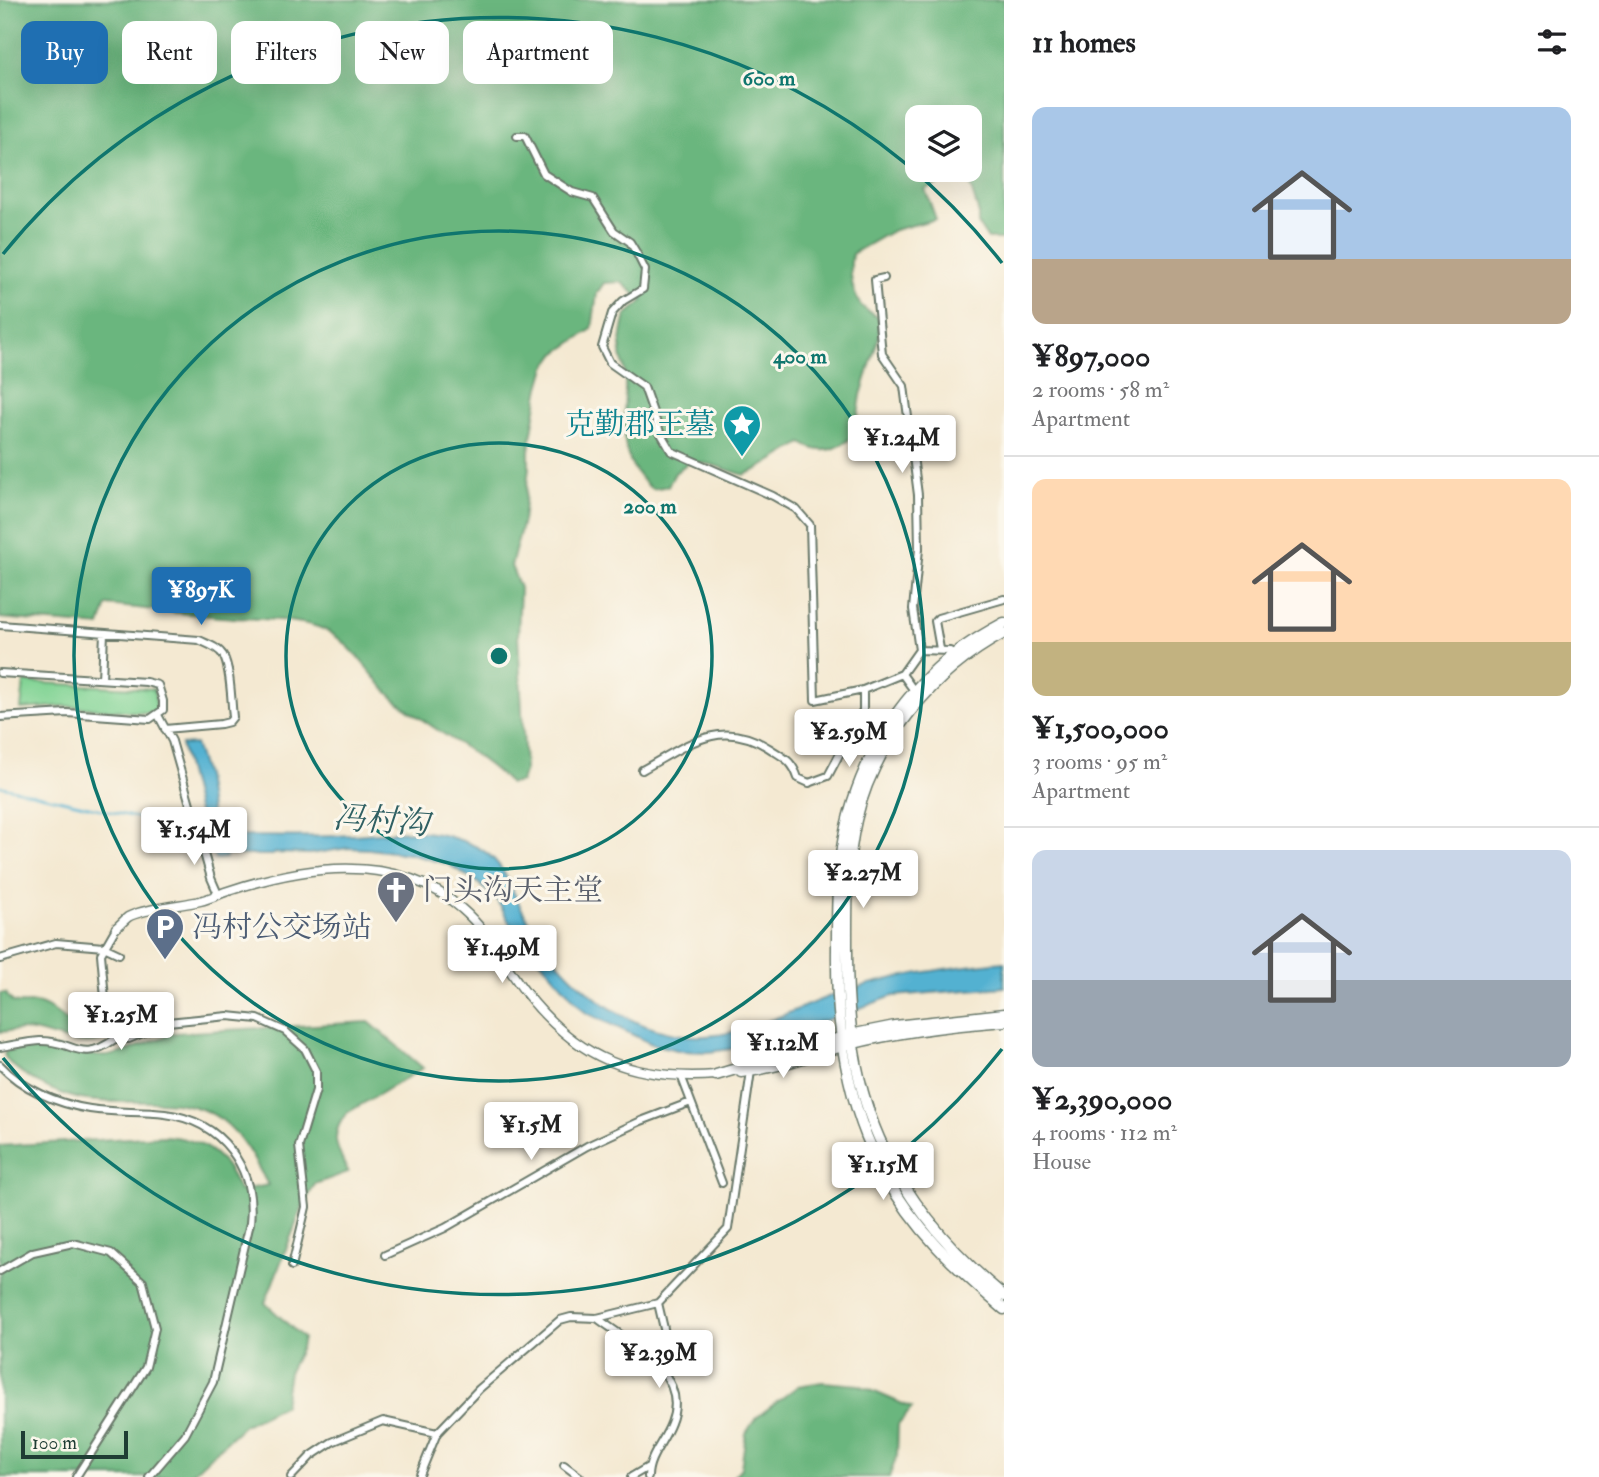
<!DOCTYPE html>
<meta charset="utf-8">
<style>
:root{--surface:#fff;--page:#f6f6f6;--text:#202124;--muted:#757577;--line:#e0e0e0;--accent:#1f6fb2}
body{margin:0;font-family:"IM FELL Double Pica","Noto Serif SC",serif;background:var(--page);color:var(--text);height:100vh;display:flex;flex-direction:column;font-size:26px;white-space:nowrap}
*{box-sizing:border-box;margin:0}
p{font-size:23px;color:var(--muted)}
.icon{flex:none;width:38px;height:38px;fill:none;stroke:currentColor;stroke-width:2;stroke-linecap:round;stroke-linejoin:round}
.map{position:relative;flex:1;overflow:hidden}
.panel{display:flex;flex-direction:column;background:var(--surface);width:595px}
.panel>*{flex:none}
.hud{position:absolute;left:21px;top:21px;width:665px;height:63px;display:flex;gap:14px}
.controls{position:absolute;left:905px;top:105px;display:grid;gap:14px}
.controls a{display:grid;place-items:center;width:77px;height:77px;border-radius:14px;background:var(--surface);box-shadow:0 7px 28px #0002;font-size:35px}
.scale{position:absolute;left:21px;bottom:18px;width:107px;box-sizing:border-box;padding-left:7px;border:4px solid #1f3d34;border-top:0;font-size:19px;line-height:24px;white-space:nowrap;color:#1f3d34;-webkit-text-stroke:5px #fbf7ec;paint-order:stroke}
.price{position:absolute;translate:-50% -60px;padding:0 16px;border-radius:7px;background:#fff;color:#222;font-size:23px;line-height:46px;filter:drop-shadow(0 2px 4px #0008)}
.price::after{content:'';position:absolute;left:50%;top:42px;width:21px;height:16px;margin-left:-10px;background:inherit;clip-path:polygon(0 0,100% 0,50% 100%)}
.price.current{background:var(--accent);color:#fff}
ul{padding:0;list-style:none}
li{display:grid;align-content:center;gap:14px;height:371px;padding:0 28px}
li+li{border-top:2px solid var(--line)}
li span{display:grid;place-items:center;height:217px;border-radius:14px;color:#555}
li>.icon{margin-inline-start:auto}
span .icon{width:126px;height:126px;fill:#fffc;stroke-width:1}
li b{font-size:30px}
h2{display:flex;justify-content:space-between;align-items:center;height:84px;padding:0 28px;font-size:30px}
.chip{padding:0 24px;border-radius:14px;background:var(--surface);box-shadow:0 7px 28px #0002;font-size:24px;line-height:63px}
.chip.current{background:var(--accent);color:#fff}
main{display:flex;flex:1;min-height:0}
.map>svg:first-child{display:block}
</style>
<main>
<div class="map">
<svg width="1004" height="1477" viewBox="0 0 1004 1477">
<rect width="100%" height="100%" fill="#fbf7ec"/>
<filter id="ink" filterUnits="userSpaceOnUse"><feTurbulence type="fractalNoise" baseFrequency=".0143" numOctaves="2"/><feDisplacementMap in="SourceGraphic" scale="14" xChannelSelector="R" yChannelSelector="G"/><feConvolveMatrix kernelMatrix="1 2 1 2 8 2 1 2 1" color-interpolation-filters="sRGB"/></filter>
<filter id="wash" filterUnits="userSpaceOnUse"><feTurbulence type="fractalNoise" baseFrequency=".00686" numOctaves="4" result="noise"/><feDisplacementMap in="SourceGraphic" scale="28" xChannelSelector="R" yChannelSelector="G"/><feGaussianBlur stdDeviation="1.57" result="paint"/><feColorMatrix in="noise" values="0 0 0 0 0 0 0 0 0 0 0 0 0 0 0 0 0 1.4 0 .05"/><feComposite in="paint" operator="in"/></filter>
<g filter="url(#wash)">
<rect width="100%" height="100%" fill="#f4e9d2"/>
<path fill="#83d495" stroke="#518864" stroke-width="2" d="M24 682 154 689 157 711 147 713 65 706 21 709Z"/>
<path fill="#6ab67e" stroke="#447a59" stroke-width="2" fill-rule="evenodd" d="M0 0H1004V239H988L978 224V210L966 173 925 189 936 219 894 230 852 254C849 270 851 290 860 304 864 310 873 314 879 318V336L861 395 855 434C839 450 821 456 802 443L758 469 744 475 713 465 690 461 675 473 668 486 652 489C612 456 627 418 625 374 625 367 621 360 621 352 620 340 623 327 626 315L643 301 621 282 604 283 597 293 592 329 554 355 546 367 539 391 529 450V467L523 521 511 566 520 588 518 635 525 769 521 782 510 784C477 750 431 730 395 699 370 677 351 638 318 627 293 619 260 619 234 618 192 615 149 609 107 605L100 626 0 618ZM917 117H970V170H917Z
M0 993H6C14 1010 25 1000 40 1004 51 1008 65 1018 71 1027L112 1033C93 1055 56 1035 33 1031 22 1029 11 1031 0 1032Z
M369 1022 423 1068 347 1113C328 1135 337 1149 348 1172L315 1184 302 1208 265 1303 303 1338 301 1348 289 1371 284 1405 244 1425 188 1477H0V1146L163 1136C202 1138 225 1154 239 1191L268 1185C255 1162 244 1137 222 1120 181 1090 127 1108 80 1099 58 1094 41 1086 22 1073 15 1067 7 1063 4 1054L7 1051 44 1046 98 1056H108L121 1053 174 1033Z
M822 1382 859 1385 912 1408 898 1425 897 1456 889 1477H733L741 1468 746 1433 756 1418 798 1386Z"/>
<path fill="#53b1d1" stroke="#397782" stroke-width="2" d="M195 744 205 776 212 822 222 833 234 836C268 836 301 837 335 836 390 835 421 821 475 846 506 861 508 885 524 913 557 972 610 1024 681 1035 732 1043 782 1014 828 997 886 976 943 968 1004 962V987L893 996 827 1020 731 1049 709 1052 681 1051 652 1044 585 1012 513 929 497 900 478 883 448 864 409 854 369 849 348 848 310 854 274 853 273 855H227L226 858 215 859 204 825 201 824 181 745Z"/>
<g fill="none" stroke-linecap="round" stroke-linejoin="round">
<path stroke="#53b1d1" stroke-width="2" d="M0 786 185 829 192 827"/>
</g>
</g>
<g filter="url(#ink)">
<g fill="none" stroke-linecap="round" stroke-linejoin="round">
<defs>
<path id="minor" d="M517 136H525L544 174 572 192 593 198 614 231 630 242 636 252 645 270 643 289 623 301 612 313 602 347 610 363 644 387 660 432 671 451 773 496 796 509 810 525 815 700 863 690
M884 278 875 280 882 354 904 386 918 495 919 549 913 609 919 650 950 651 956 657
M0 625 199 640C207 644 218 647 223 655 231 669 231 701 233 717L229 722 221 724 165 729
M940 649 935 621 938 618 1004 599
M0 673 146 682 158 685 163 701V710L150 719 67 713 0 717
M902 674 915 692
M102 679 104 633
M158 715 172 741 211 878 218 894
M856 727 880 741
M642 770C686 746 719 717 769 748 784 758 792 760 798 778L809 783 828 776 863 710V690L902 674 919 650
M0 959 56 943 104 947 119 954
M115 1039H129L168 1022 228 1016 258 1019 285 1031 305 1049 316 1071V1090L299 1146 306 1207 292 1266
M0 1047C13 1045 27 1042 40 1041 74 1040 79 1065 115 1039L105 998 101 954 116 928
M0 1065C22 1089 58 1104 90 1109 115 1113 140 1111 165 1114 222 1121 256 1168 250 1223L213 1382 185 1435 149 1477
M682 1078 722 1183
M385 1255 445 1228 587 1146 641 1121 691 1102
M0 1271 33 1252 73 1243 111 1253 143 1282 155 1328 146 1367 76 1477
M658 1303 728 1229 751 1071
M597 1318C630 1343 691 1373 671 1423 664 1442 648 1457 648 1477
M564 1465 580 1477
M291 1477 311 1456 332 1442 383 1421 437 1433
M419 1477 437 1433 479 1389 560 1320 571 1317 597 1318 658 1303 665 1333 662 1368
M631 1477 648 1467"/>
<path id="tertiary" d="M116 928C120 925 124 920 128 917 141 909 183 905 200 901 209 899 217 895 225 892 301 866 396 850 462 909 489 932 504 965 526 993 578 1059 633 1081 716 1075"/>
<path id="secondary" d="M1004 623C978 637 951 654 930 675 883 720 852 784 842 848 837 881 837 915 837 948 836 1027 846 1105 885 1175 914 1229 957 1269 1004 1309
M1004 633C934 670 874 742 856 820 846 863 847 908 847 952 847 1020 854 1087 884 1149 912 1208 954 1255 1004 1296
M741 1072C778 1068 813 1054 850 1044 900 1031 952 1025 1004 1021
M716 1075 850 1035 895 1026 1004 1014"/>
</defs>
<use href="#minor" stroke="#6a796b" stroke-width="10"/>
<use href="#tertiary" stroke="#6a796b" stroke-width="11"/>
<use href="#secondary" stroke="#6a796b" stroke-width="13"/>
<use href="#minor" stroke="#fff" stroke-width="6"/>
<use href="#tertiary" stroke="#fff" stroke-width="8"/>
<use href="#secondary" stroke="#fff" stroke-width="10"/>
</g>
</g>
<g fill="none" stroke="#0f766e" stroke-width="3.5">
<circle cx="499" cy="656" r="213"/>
<circle cx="499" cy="656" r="425"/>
<path d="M1002 1049A638 638 0 0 1 3 1058M3 254A638 638 0 0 1 1002 263"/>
</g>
<defs>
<symbol id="sight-pin" viewBox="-11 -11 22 30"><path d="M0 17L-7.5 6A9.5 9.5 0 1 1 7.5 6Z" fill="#0f9aa8" stroke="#fbf7ec"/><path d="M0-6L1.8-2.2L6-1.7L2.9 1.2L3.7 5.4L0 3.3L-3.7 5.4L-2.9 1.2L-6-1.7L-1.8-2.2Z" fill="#fff"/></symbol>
<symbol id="church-pin" viewBox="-11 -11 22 30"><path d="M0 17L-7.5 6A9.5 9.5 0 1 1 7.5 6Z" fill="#6b7280" stroke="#fbf7ec"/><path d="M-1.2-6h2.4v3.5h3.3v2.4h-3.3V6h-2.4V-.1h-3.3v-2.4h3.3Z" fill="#fff"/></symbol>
<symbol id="parking-pin" viewBox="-11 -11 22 30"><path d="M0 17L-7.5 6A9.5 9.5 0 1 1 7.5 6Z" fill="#5c6f8a" stroke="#fbf7ec"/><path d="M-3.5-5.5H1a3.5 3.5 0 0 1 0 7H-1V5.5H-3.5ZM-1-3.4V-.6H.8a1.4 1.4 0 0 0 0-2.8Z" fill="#fff"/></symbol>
</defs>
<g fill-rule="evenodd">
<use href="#sight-pin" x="720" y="402" width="44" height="60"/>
<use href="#church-pin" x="374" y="868" width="44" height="60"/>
<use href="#parking-pin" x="143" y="905" width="44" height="60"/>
</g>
<g text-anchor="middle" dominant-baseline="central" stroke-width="6" stroke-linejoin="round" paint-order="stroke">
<g font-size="30" fill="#0d838f" stroke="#fbf7ec" text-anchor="end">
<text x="715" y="424">克勤郡王墓</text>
</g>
<g font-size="30" fill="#5b616d" stroke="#fbf7ec" text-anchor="start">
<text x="423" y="890">门头沟天主堂</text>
</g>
<g font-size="30" fill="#4e5e75" stroke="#fbf7ec" text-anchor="start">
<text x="192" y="927">冯村公交场站</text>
</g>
<g font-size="32" font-style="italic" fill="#2f6063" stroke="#fbf7ec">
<text transform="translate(381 821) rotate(4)">冯村沟</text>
</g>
</g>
<circle cx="499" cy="656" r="10" fill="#0f766e" stroke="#fbf7ec" stroke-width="3.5"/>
<g font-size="21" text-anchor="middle" font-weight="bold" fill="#0f766e" stroke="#fbf7ec" stroke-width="6" stroke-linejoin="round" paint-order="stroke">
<text x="769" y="85">600 m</text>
<text x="800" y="363">400 m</text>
<text x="650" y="513">200 m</text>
</g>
</svg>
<div class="controls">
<a><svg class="icon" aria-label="layers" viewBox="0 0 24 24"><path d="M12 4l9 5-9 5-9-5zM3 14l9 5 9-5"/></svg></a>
</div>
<div class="scale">100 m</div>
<b class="price" style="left:902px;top:475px">¥1.24M</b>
<b class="price current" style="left:201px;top:627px">¥897K</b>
<b class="price" style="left:849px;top:769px">¥2.59M</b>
<b class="price" style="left:194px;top:867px">¥1.54M</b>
<b class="price" style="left:863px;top:910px">¥2.27M</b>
<b class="price" style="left:502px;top:985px">¥1.49M</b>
<b class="price" style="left:121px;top:1052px">¥1.25M</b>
<b class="price" style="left:783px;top:1080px">¥1.12M</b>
<b class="price" style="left:531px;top:1162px">¥1.5M</b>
<b class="price" style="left:883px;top:1202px">¥1.15M</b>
<b class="price" style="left:659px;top:1390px">¥2.39M</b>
<div class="hud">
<a class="chip current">Buy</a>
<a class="chip">Rent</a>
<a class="chip">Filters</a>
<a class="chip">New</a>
<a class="chip">Apartment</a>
</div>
</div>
<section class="panel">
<h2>11 homes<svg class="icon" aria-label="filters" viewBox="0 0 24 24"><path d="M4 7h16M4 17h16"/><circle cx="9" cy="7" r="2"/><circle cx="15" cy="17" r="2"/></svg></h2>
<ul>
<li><span style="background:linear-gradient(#a9c7e8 70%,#b9a48a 0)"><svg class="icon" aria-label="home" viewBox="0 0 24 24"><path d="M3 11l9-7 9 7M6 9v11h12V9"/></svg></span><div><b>¥897,000</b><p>2 rooms · 58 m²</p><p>Apartment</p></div></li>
<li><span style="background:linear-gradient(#ffd9b3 75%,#c2b280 0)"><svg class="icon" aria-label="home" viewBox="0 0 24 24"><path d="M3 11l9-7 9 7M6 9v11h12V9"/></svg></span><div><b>¥1,500,000</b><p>3 rooms · 95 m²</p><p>Apartment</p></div></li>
<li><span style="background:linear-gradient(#c9d6e8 60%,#9aa5b1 0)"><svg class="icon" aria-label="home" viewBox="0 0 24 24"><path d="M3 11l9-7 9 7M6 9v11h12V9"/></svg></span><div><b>¥2,390,000</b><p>4 rooms · 112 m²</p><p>House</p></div></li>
</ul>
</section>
</main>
